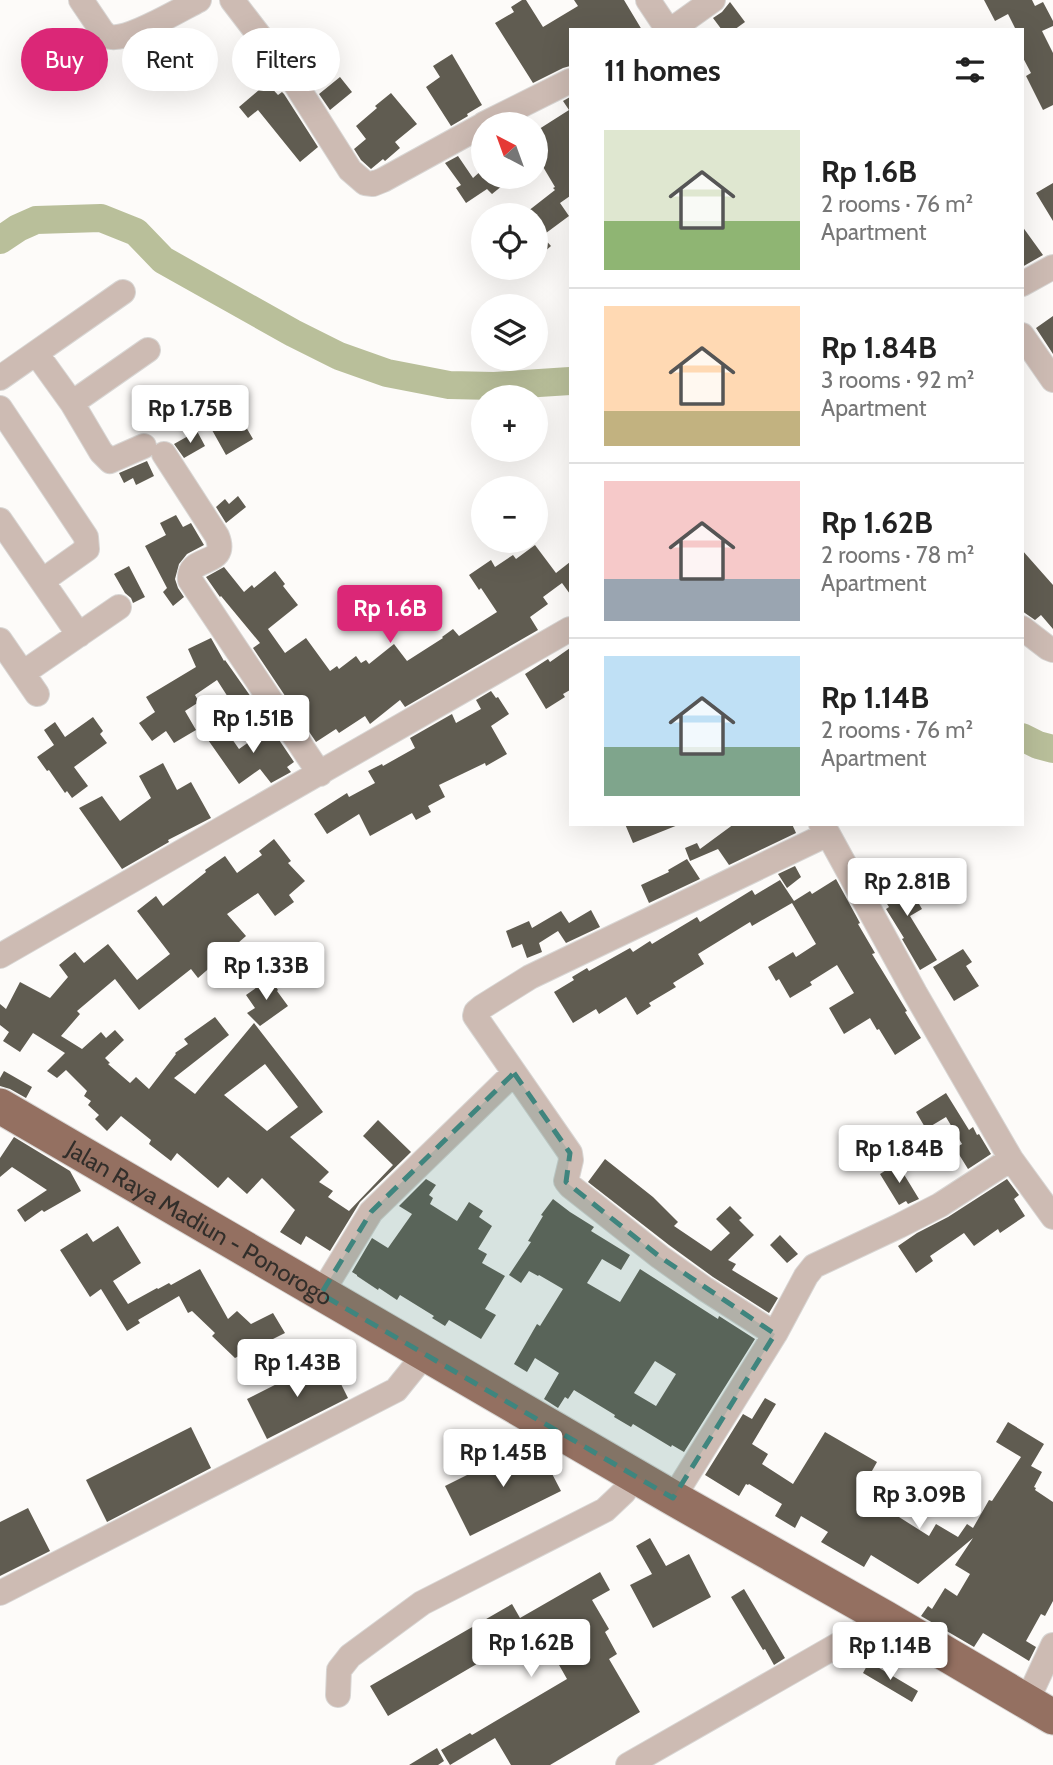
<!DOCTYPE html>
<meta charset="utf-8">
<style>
:root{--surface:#fff;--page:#f2f2f2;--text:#222;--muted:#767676;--line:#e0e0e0;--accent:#db2777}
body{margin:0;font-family:Cabin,sans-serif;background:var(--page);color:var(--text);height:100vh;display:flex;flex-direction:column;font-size:26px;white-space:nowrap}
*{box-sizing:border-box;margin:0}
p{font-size:23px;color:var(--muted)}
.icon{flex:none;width:38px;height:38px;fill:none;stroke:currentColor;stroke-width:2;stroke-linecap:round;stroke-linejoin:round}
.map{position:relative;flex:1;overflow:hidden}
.side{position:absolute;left:569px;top:28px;width:455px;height:798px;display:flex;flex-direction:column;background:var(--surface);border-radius:0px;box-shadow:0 7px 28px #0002}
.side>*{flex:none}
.guide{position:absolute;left:21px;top:28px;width:443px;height:63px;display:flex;gap:14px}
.needle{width:46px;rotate:319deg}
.fabs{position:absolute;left:471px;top:112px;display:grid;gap:14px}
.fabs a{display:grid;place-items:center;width:77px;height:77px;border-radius:50%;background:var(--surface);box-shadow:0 7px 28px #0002;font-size:35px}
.price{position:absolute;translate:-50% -60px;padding:0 16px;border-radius:7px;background:#fff;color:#222;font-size:23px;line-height:46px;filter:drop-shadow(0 2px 4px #0008)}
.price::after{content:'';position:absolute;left:50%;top:42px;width:21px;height:16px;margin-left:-10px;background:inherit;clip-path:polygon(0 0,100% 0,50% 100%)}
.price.current{background:var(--accent);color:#fff}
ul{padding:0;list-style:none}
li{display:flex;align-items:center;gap:21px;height:175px;padding:0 35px}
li+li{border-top:2px solid var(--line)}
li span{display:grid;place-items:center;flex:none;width:196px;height:140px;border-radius:0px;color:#555}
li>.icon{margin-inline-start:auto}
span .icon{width:84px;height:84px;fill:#fffc;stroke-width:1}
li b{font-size:30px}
h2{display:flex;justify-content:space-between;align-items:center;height:84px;padding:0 35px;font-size:30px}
.chip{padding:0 24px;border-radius:32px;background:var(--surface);box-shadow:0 7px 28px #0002;font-size:24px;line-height:63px}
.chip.current{background:var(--accent);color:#fff}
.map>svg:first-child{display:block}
</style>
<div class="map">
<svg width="1053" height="1765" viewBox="0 0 1053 1765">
<rect width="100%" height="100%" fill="#fdfbf9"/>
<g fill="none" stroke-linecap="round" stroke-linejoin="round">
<path stroke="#b9bf9a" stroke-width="28" d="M0 240 18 228 36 220 101 218 136 232 163 260 293 333 339 356 387 373 449 385 494 386 570 381
M1022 737 1038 745 1053 749"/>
</g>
<path fill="#605c51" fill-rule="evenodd" d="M522 0H526L543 27 578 6 574 0H624L642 30H570V66L563 68 533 83 495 23 514 12 511 7Z
M984 0H1032L1035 6 1043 2 1053 21V26L1042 31 1053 53V105L1043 110 1026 76 1031 73 1022 56V30H1016L1008 14 995 21Z
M730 2 745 22 734 30H722L713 18 722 12Z
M452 54 482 105 467 114 468 116 451 126 426 87 440 77 433 66Z
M340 77 352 92 330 110 319 94Z
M267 83 278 95 282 92 284 94 318 147 300 162 258 110 248 118 239 107Z
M391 93 417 124 395 142 400 148 385 161 383 159 371 169 361 160 354 149 366 139 356 126 377 108 375 106Z
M570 97V196L560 203 569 216 542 236 551 246 536 259V215H523L555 190 553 188 555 187 536 155V131L569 110 563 101Z
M458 156 473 178 483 169V177H513L492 194 487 189 466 203 456 188 461 185 445 163Z
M1053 183V221L1036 193Z
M1022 226 1043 255 1022 267Z
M1053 316V354L1036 328Z
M239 415 253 439 226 455 212 430Z
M197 431 205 446 184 458 174 444Z
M147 461 154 476 136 485 133 478 124 483 119 473Z
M238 496 246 507 226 523 216 507 225 499 229 504Z
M176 515 183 527 191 523 204 545 187 554 179 564 175 579 178 588 184 597 173 606 163 592 167 588 145 546 166 535 160 523Z
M535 545 556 573 570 562V594L562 583 543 597 548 604 530 617 538 630 405 707 400 700 370 724 365 716 339 733 336 729 316 742 253 648 260 643 221 596 220 597 206 577 224 567 244 592 252 585 254 588 275 571 285 584 283 586 298 605 268 629 285 653 306 638 330 671 337 666 339 669 356 656 361 663 366 660 369 664 394 644 407 661 443 638 442 637 453 629 459 636 497 612 481 588 479 590 469 575 491 560 495 567 513 555 516 559Z
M1022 550 1053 585V629L1041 615 1035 620 1022 611Z
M129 566 145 597 133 603 131 598 125 593 114 574Z
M211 638 224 661 225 660 251 697 235 708 217 680 195 695 199 702 185 711 196 730 174 743 166 731 152 741 139 723 155 712 146 697 196 667 188 649Z
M570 648V690L563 694 565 697 546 709 525 674 548 659 550 662Z
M491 691 496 698 498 697 509 714 491 726 507 754 486 766 485 763 439 785 445 797 428 806 431 812 416 820 412 813 370 836 359 814 327 834 314 814 347 793 349 797 375 783 368 771 382 764 383 766 415 748 410 738 452 714 456 723 481 709 476 700Z
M93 717 103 731 100 734 107 743 74 767 88 786 72 798 67 791 65 793 49 770 47 771 37 757 54 745 44 730 55 722 65 737Z
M266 722H267L294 762 287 767 291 772 271 783 260 769 239 784 206 737 223 726 239 749 269 728Z
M163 763 177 790 191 782 211 818 168 840 169 842 122 869 79 808 102 796 120 821 151 798 139 776Z
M625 824H677L678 825 633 843Z
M734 824H792L796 833 729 865 718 849 690 861 685 848 697 843 700 849Z
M274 839 291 861 288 863 305 881 289 895 294 902 275 916 258 893 227 914 246 936 198 978 191 969 139 1010 115 979 77 1011 80 1014 61 1036 82 1049 101 1032 106 1038 115 1030 124 1040 105 1058 110 1063 108 1064 130 1083 136 1077 149 1089 176 1054 175 1053 188 1044 184 1039 215 1017 229 1035 174 1078 195 1094 254 1023 323 1112 290 1137 329 1172 319 1182 333 1191 328 1197 349 1211 393 1165 363 1136 378 1120 411 1152 360 1202 330 1251 306 1236 301 1245 280 1232 295 1210 262 1178 247 1194 228 1177 218 1188 177 1153 171 1161 149 1144 151 1140 121 1116 107 1131 95 1119 99 1115 88 1105 91 1101 84 1096 87 1091 66 1070 57 1078 47 1071 65 1053 33 1033 20 1052 3 1041 9 1032 0 1025V1004L6 1009 20 982 50 998 68 977 59 965 75 952 84 963 108 944 137 980 170 954 137 911 156 896 163 906 206 872 205 870 225 856 237 873 262 855 259 851ZM265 1064 298 1107 267 1131 224 1095Z
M687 859 700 879 649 903 641 885 669 872 668 870Z
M795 866 801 877 787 888 778 874Z
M906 873 915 889 912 892 922 909 910 916 937 960 920 970 902 939 904 938 886 909 889 907 878 890Z
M836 879 860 923 858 924 875 953 872 954 907 1011 905 1012 921 1038 895 1055 879 1029 877 1030 870 1018 844 1034 829 1008 854 993 837 965 810 982 812 985 790 998 779 979 776 981 768 967 793 952 796 957 816 944 792 903 752 926 750 922 698 954 704 964 673 983 676 987 649 1003 651 1006 637 1015 626 997 599 1014 596 1009 573 1023 554 992 574 980 572 977 587 968 589 971 630 948 633 952 650 941 652 944 697 917 700 922 752 890 755 895 780 880 794 901 810 891 812 894Z
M591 910 600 927 566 943 558 931 539 943 542 952 527 958 522 944 512 948 506 931 529 921 532 928 561 911 569 923Z
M963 949 972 962 966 966 979 986 954 1001 933 967Z
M270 978 278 990 277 991 288 1006 260 1026 247 1013 255 1008 246 995Z
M4 1071 32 1087 26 1098 10 1089 0 1086V1078Z
M946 1093 969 1130 973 1127 977 1135 979 1134 991 1154 968 1169 955 1148 962 1144 946 1117 926 1129 916 1112Z
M14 1137 70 1171 81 1191 44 1212 42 1210 25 1222 17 1210 47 1190 12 1167 0 1177V1158Z
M605 1159 653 1197 678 1222 674 1226 711 1251 730 1233 716 1219 730 1206 742 1218 739 1220 754 1235 728 1260 736 1264 732 1270 778 1298 769 1313 713 1277 669 1245 588 1182Z
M897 1163 919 1199 908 1204 906 1201 899 1205 880 1174Z
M426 1179 436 1185 429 1195 433 1198 430 1204 457 1221 469 1202 483 1211 479 1217 492 1226 478 1249 487 1254 482 1263 505 1276 485 1309 496 1315 481 1339 449 1320 445 1326 432 1318 434 1316 400 1295 397 1300 379 1288 378 1290 357 1276V1275L352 1272 372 1238 388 1248 412 1214 399 1206Z
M1007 1179 1019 1195 1014 1199 1025 1216 1000 1233 998 1229 974 1246 964 1233 930 1256 933 1261 916 1273 898 1246 917 1233 948 1217Z
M553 1199 570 1212 594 1227 591 1231 630 1255 621 1270 602 1259 587 1283 620 1302 640 1269 718 1319 719 1316 755 1339 684 1452 672 1445 671 1447 633 1424 631 1427 614 1417 615 1415 574 1390 568 1399 565 1397 558 1408 544 1399 559 1373 535 1358 527 1372 514 1364 537 1324 540 1326 563 1289 539 1275 538 1276 529 1271 521 1283 509 1275 531 1242 528 1241 543 1216 541 1215ZM655 1361 676 1374 656 1406 634 1393Z
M118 1226 141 1263 113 1281 128 1304 157 1288 158 1289 169 1283 171 1285 200 1269 228 1319 237 1311 251 1324 273 1313 285 1333 235 1358 212 1336 215 1333 192 1311 188 1313 179 1296 138 1320 140 1323 127 1331 101 1289 90 1297 60 1250 87 1233 93 1242Z
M780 1235 798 1254 787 1263 770 1245Z
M328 1358 348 1398 267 1439 247 1399Z
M765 1398 776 1404 752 1444 768 1454 762 1464 793 1484 825 1432 877 1462 863 1487 900 1516 899 1517 929 1536 936 1524 958 1537 967 1524 973 1528 989 1500 992 1501 1021 1457 996 1442 1008 1422 1044 1444 1031 1466 1042 1472 1034 1487 1036 1488 1035 1490 1053 1502V1601L1045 1616 1041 1614 1026 1641 1036 1647 1029 1661 983 1633 974 1647 921 1616 928 1606 932 1609 945 1588 957 1596 970 1574 955 1565 973 1538 918 1584 871 1555 864 1567 821 1542 828 1532 801 1516 795 1528 775 1516 782 1504 749 1484 748 1485 746 1484 739 1496 705 1475 743 1414 752 1419Z
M191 1427 211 1468 107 1522 86 1480Z
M535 1441 561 1491 470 1536 445 1486Z
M28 1508 50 1551 0 1576V1522Z
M650 1538 666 1566 689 1554 711 1597 653 1628 630 1585 652 1574 636 1546Z
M600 1572 610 1590 592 1600 609 1629 605 1632 617 1654 609 1659 640 1712 550 1765H511L495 1738 450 1765 441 1750 470 1733 472 1735 567 1679 538 1628 388 1716 370 1686 512 1604 520 1618Z
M744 1589 785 1658 774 1665 765 1649 763 1650 731 1597Z
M869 1662 918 1691 912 1702 863 1673Z
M437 1748 444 1761 438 1765H409Z"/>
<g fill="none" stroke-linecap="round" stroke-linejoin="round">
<defs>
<path id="minor" d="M81 0 102 31C105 34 107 37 111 37 130 40 181 9 199 0
M232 0 291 77 350 170 365 183 373 184 383 180 483 125
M648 0 668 30
M671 30 713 0
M484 124 570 81
M1022 284 1053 267
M1022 335 1053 380
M36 353 72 403 148 350
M0 378 123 292
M72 403 101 452 110 461 144 446
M0 408 86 537 87 549 42 581
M164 454 217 536C230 568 187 554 190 580L320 774
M0 520 79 635
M1022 628 1048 648 1053 650
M0 640 37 694
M23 673 119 607
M821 824 828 834 915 993 1011 1159 1053 1217
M0 956 570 629
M321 1294 371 1212 514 1073
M775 1334 705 1289 660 1257 570 1186 566 1181 571 1160 570 1153 475 1016 476 1012 482 1007 530 977 828 834
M673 1498 775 1334 806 1276 814 1266 899 1226 940 1205 1011 1159
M0 1593 396 1390 425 1354
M338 1695 339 1670 350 1656 422 1603 605 1510 624 1492 635 1475
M1027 1701 1053 1645
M628 1765 885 1618"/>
<g id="highway">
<path id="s1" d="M0 1106 673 1498 885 1618 1053 1717"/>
</g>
</defs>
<use href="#minor" stroke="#d8d6d4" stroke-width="26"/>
<use href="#highway" stroke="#d8d6d4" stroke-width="37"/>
<use href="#minor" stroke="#cdbbb3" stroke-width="24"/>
<use href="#highway" stroke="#947061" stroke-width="35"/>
</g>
<path fill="#3f857e" fill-opacity="0.2" stroke="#3f857e" stroke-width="5" stroke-dasharray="14 9" stroke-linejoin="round" d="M514 1073 570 1153 566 1182 660 1257 775 1334 673 1498 321 1294 371 1212Z"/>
<g text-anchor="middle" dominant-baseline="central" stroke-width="7" stroke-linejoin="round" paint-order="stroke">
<g font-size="24" fill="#322e2a" stroke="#fff">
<text stroke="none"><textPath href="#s1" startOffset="231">Jalan Raya Madiun - Ponorogo</textPath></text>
</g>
</g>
</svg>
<div class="fabs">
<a><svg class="needle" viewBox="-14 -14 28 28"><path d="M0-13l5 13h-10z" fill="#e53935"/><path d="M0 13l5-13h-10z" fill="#767676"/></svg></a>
<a><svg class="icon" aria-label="locate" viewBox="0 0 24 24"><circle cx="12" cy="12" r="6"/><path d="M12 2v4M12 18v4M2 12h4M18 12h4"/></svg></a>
<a><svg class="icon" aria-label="layers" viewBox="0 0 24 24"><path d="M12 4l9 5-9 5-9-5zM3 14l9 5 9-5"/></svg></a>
<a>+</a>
<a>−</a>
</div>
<b class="price" style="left:190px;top:445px">Rp 1.75B</b>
<b class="price current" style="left:390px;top:645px">Rp 1.6B</b>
<b class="price" style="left:253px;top:755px">Rp 1.51B</b>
<b class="price" style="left:907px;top:918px">Rp 2.81B</b>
<b class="price" style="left:266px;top:1002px">Rp 1.33B</b>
<b class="price" style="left:899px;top:1185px">Rp 1.84B</b>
<b class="price" style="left:297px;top:1399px">Rp 1.43B</b>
<b class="price" style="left:503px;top:1489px">Rp 1.45B</b>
<b class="price" style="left:919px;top:1531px">Rp 3.09B</b>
<b class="price" style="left:531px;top:1679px">Rp 1.62B</b>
<b class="price" style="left:890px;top:1682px">Rp 1.14B</b>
<div class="guide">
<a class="chip current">Buy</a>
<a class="chip">Rent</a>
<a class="chip">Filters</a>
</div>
<section class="side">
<h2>11 homes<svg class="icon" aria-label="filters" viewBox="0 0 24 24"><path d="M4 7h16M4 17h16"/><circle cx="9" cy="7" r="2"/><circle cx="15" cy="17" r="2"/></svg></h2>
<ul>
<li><span style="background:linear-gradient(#dfe7d0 65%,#8fb573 0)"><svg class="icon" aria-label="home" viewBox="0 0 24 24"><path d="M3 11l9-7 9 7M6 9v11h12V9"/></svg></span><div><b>Rp 1.6B</b><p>2 rooms · 76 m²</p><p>Apartment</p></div></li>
<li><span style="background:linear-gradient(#ffd9b3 75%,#c2b280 0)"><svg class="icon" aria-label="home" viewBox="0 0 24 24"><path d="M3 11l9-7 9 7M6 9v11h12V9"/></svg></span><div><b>Rp 1.84B</b><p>3 rooms · 92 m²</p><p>Apartment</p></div></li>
<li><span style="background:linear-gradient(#f6c9c9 70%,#9aa5b1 0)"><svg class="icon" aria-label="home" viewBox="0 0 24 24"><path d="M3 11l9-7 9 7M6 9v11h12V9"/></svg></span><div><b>Rp 1.62B</b><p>2 rooms · 78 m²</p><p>Apartment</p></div></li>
<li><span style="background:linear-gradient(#bfe0f5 65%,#7fa58c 0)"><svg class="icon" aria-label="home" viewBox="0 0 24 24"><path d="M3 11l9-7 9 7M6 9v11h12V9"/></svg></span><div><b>Rp 1.14B</b><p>2 rooms · 76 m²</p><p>Apartment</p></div></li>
</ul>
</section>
</div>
